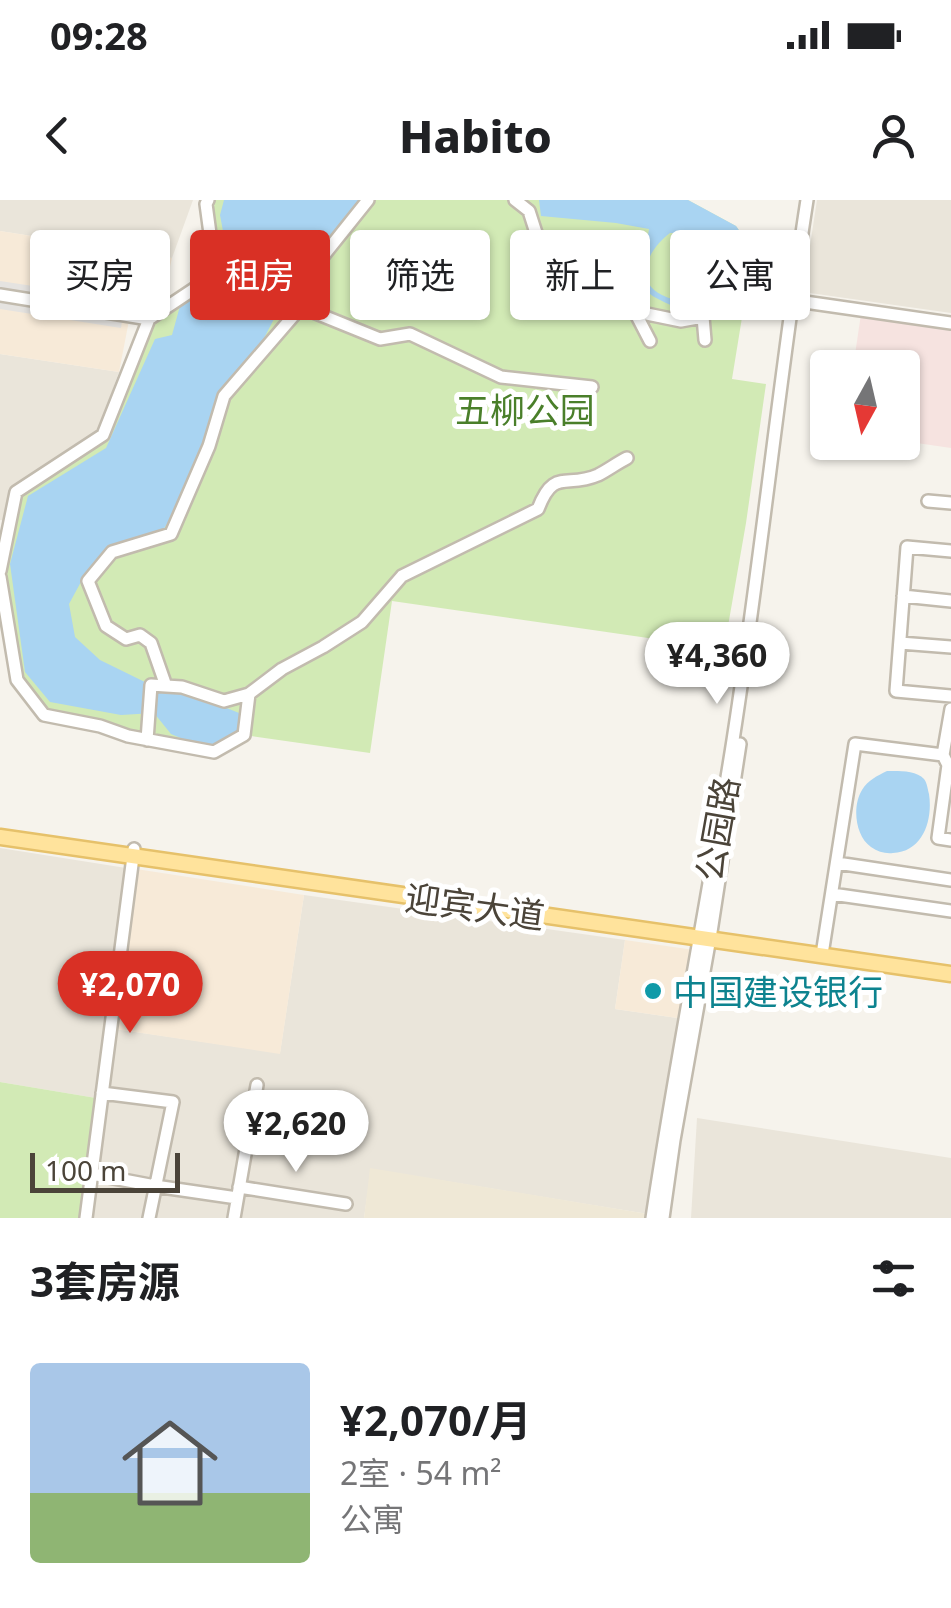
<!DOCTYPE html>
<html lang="zh">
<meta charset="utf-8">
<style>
:root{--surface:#fff;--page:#f6f6f6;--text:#202124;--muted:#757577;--accent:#d93025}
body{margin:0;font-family:"Noto Sans","Noto Sans SC",sans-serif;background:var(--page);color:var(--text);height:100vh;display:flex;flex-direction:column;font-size:38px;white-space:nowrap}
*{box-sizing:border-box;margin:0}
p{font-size:32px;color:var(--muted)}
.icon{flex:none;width:55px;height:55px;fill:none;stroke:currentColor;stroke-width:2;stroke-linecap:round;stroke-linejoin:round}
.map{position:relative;height:1018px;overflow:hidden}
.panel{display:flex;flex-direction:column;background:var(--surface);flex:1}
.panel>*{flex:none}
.banner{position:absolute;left:30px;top:30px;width:892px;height:90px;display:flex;gap:20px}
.needle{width:65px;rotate:188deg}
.tools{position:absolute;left:810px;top:150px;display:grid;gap:20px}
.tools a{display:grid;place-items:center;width:110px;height:110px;border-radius:10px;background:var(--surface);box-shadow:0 2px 8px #0004;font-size:50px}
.scale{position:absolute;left:30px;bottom:25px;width:150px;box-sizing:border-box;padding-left:10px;border:5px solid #4b4439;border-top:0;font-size:28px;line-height:35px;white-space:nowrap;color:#4b4439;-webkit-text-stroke:8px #fff;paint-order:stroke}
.price{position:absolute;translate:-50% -85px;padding:0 22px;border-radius:35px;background:#fff;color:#222;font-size:32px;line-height:65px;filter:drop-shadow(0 2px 5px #0008)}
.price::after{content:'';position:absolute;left:50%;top:60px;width:30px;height:22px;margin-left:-15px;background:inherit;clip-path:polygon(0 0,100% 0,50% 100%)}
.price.on{background:var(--accent);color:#fff}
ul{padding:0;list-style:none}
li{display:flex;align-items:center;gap:30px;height:250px;padding:0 30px}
li span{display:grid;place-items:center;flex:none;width:280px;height:200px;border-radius:10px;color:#555}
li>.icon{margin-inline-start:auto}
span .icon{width:120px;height:120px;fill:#fffc;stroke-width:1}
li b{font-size:42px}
h2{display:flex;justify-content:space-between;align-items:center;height:120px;padding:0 30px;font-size:42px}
.chip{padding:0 35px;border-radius:10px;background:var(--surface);box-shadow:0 2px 8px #0004;font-size:35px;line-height:90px}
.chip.on{background:var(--accent);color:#fff}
.status{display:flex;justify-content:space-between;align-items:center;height:70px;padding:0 50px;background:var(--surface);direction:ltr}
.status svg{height:28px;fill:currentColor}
header{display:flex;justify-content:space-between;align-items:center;height:130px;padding:0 30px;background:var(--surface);font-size:45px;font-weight:800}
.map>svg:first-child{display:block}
</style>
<div class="status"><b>09:28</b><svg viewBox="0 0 49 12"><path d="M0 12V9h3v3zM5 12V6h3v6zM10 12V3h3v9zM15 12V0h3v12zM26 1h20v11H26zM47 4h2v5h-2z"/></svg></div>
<header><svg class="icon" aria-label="back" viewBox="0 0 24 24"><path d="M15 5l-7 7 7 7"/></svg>Habito<svg class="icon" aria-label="person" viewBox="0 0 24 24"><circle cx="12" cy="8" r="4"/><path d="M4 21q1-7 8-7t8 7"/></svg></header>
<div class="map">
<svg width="951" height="1018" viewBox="0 0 951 1018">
<rect width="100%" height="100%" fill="#f6f3ec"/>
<path fill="#eae5da" d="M0 0H193L172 58 0 31Z
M817 0H951V113L803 92Z
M0 154 119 172 98 230 11 290 6 321 0 320Z
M0 648 126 668 96 898 0 882Z
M304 695 625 740 615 809 691 820 654 1015 371 969 364 1018H91L115 829 280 853Z
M697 918 951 958V1018H691Z"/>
<path fill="#f7ead8" d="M0 31 172 58 161 107 132 105 119 172 0 154Z
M136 669 304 695 280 854 115 829Z
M625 740 701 751 691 820 615 809Z"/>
<path fill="#efe8d6" d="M370 968 654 1015 653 1018H364Z"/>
<path fill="#f6e3e0" d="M861 114 951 127V248L903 241 902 168H853Z"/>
<path fill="#d2eab5" d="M214 0H688L736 26 753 50 732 179 766 184 746 323 724 449 392 401 370 553 244 535 214 552 44 515 17 480 0 377 16 292 103 235 149 119 224 69 209 12Z
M0 882 96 898 81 1018H0Z"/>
<path fill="#e5e3e0" d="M0 81 125 100 121 128 0 109Z"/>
<path fill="#a9d4f2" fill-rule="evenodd" d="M224 0H365L316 65 290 76 273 92 274 119 242 180 221 191 185 297 163 330 107 348 82 380 69 404 75 437 100 460 151 485 172 486 244 515V535L214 552 171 534 154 513 121 515 50 502 25 472 10 364 28 296 106 248 155 139 172 135 180 106 230 69 220 15Z
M539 0H688L736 26 753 50 718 71 701 104 680 110C671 104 659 101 650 94 631 80 647 49 649 29L616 23 541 16ZM670 33C723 32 718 123 662 95 631 80 650 48 670 33Z
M887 571C898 571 916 570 924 579 927 582 928 591 929 594 933 620 923 652 893 653 886 654 878 652 871 647 855 636 852 606 862 590 868 580 877 576 887 571Z"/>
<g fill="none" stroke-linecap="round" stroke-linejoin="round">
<defs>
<path id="minor" d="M208 0 206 4 211 41 224 69
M368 0 316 65 301 107 380 139 410 134 501 177 592 187
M515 0 529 11 538 39 540 71 622 85 636 114
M0 95 149 119
M791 100 951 123
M703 117 723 76 743 63 748 42
M650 141 636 114H647L681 121 703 117 705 140
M928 301 951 303
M951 351 907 347 896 491 951 496
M0 371 16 292 103 235 149 119 224 69 301 107 224 196 209 246 171 334 112 352 88 381 106 426 126 439 140 435 151 443 166 486 151 485 147 540
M0 377 17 480 44 515 100 526 128 536 214 552 244 535 249 494 282 469 323 447 362 422 402 376 538 309C554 267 566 289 598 275 608 270 617 263 627 258
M903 396 951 401
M900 443 951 447
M166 486 182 487 224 501 249 494
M943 555 948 565 938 638 951 640
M837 663 951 680
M832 694 951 711
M823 748 855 544 943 555 951 509
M102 893 173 902 149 1018
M92 974 155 986 237 998
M239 987 346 1004
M86 1018 134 649
M234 1018 257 885
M652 1018C676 858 708 700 733 540 761 361 779 180 807 0
M663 1018 674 940 711 732 740 544"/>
<path id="major" d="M0 637 951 774"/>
</defs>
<use href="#minor" stroke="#c2bbae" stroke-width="16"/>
<use href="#major" stroke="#e6c16a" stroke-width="19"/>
<use href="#minor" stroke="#fff" stroke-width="11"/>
<use href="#major" stroke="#ffe39c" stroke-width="14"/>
</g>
<circle fill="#0f9aa8" stroke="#fff" stroke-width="4" cx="653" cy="791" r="10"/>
<g text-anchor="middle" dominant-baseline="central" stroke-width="10" stroke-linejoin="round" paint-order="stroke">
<g font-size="35" fill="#4a7f2a" stroke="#fff">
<text x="525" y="209">五柳公园</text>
</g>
<g font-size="35" fill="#4b4439" stroke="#fff">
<text transform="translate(717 629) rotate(-80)">公园路</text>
<text transform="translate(475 706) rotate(8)">迎宾大道</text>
</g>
<g font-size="35" fill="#0d838f" stroke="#fff" text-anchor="start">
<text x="673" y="791">中国建设银行</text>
</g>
</g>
</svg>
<div class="tools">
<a><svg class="needle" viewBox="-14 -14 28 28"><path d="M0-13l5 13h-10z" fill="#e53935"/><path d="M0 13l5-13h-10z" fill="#757577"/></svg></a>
</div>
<div class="scale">100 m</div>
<b class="price" style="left:717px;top:507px">¥4,360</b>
<b class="price on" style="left:130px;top:836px">¥2,070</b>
<b class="price" style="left:296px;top:975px">¥2,620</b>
<div class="banner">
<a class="chip">买房</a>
<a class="chip on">租房</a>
<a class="chip">筛选</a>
<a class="chip">新上</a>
<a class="chip">公寓</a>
</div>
</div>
<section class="panel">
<h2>3套房源<svg class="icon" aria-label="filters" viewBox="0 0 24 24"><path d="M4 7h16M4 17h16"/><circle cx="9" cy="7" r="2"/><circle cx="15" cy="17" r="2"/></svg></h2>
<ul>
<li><span style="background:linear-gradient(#a9c7e8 65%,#8fb573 0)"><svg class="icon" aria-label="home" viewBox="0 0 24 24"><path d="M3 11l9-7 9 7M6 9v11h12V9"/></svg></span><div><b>¥2,070/月</b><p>2室 · 54 m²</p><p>公寓</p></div></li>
</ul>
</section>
